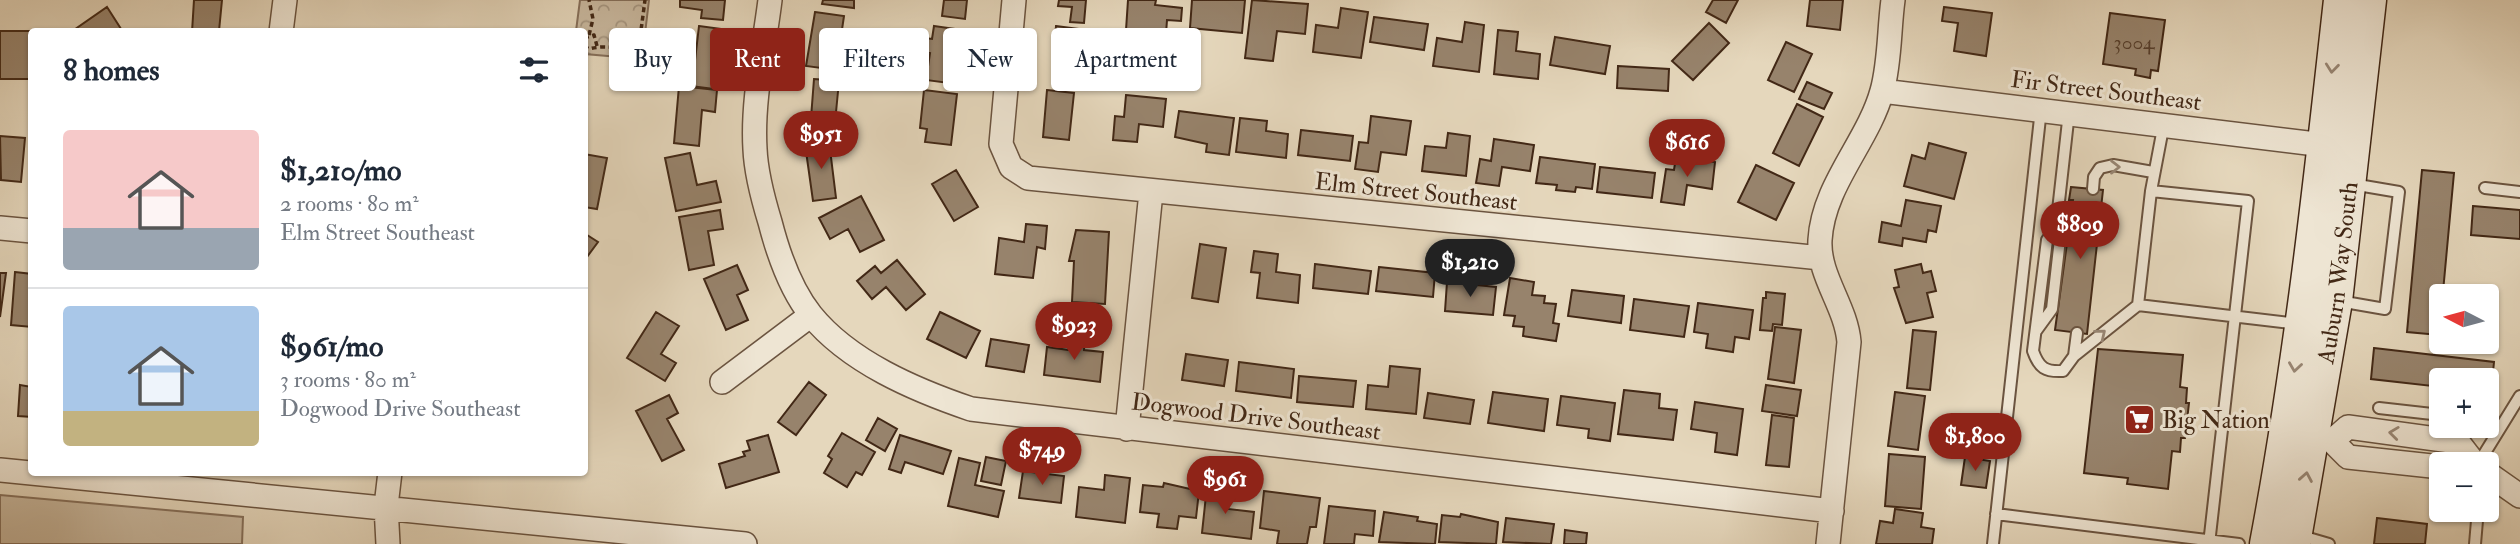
<!DOCTYPE html>
<meta charset="utf-8">
<style>
:root{--surface:#fff;--page:#f2f2f3;--text:#1f2937;--muted:#747a83;--line:#e0e1e3;--accent:#8f2418}
body{margin:0;font-family:"IM FELL Double Pica",serif;background:var(--page);color:var(--text);height:100vh;display:flex;flex-direction:column;font-size:26px;white-space:nowrap}
*{box-sizing:border-box;margin:0}
p{font-size:23px;color:var(--muted)}
.icon{flex:none;width:38px;height:38px;fill:none;stroke:currentColor;stroke-width:2;stroke-linecap:round;stroke-linejoin:round}
.map{position:relative;flex:1;overflow:hidden}
.panel{position:absolute;left:28px;top:28px;width:560px;height:448px;display:flex;flex-direction:column;background:var(--surface);border-radius:7px;box-shadow:0 2px 5px #0004}
.panel>*{flex:none}
.guide{position:absolute;left:609px;top:28px;width:665px;height:63px;display:flex;gap:14px}
.needle{width:46px;rotate:276deg}
.fabs{position:absolute;left:2429px;top:284px;display:grid;gap:14px}
.fabs a{display:grid;place-items:center;width:70px;height:70px;border-radius:7px;background:var(--surface);box-shadow:0 2px 5px #0004;font-size:35px}
.price{position:absolute;translate:-50% -60px;padding:0 16px;border-radius:24px;background:var(--accent);color:#fff;font-size:23px;line-height:46px;filter:drop-shadow(0 2px 4px #0008)}
.price::after{content:'';position:absolute;left:50%;top:42px;width:21px;height:16px;margin-left:-10px;background:inherit;clip-path:polygon(0 0,100% 0,50% 100%)}
.price.active{background:#222;color:#fff}
ul{padding:0;list-style:none}
li{display:flex;align-items:center;gap:21px;height:175px;padding:0 35px}
li+li{border-top:2px solid var(--line)}
li span{display:grid;place-items:center;flex:none;width:196px;height:140px;border-radius:7px;color:#555}
li>.icon{margin-inline-start:auto}
span .icon{width:84px;height:84px;fill:#fffc;stroke-width:1}
li b{font-size:30px}
h2{display:flex;justify-content:space-between;align-items:center;height:84px;padding:0 35px;font-size:30px}
.pill{padding:0 24px;border-radius:7px;background:var(--surface);box-shadow:0 2px 5px #0004;font-size:24px;line-height:63px}
.pill.active{background:var(--accent);color:#fff}
.map>svg:first-child{display:block}
</style>
<div class="map">
<svg width="2520" height="544" viewBox="0 0 2520 544">
<defs>
<pattern id="park-crowns" width="20" height="18" patternUnits="userSpaceOnUse" patternTransform="scale(1.75)"><rect width="20" height="18" fill="#c9b9a0"/><path d="M2 6a3 3 0 1 1 6 0M12 15a3 3 0 1 1 6 0" fill="none" stroke="#a59681"/></pattern>
</defs>
<rect width="100%" height="100%" fill="#e5d7bc"/>
<filter id="stains"><feTurbulence type="fractalNoise" baseFrequency=".00286" numOctaves="4"/><feColorMatrix values="0 0 0 0 .2 0 0 0 0 .09 0 0 0 0 .02 0 0 0 .5 -.17"/></filter>
<radialGradient id="worn" r=".72"><stop offset=".6" stop-color="#630" stop-opacity="0"/><stop offset="1" stop-color="#630" stop-opacity=".3"/></radialGradient>
<path fill="#c9b9a0" stroke="#86705b" stroke-width="2" d="M0 495 243 517 242 544H0Z"/>
<path fill="url(#park-crowns)" stroke="#86705b" stroke-width="2" d="M580 0H649L642 59 585 54 584 32 576 31Z"/>
<path fill="#97836c" stroke="#422816" stroke-width="2" d="M194 0H222L219 31 228 32H192Z
M680 0H725L723 20 701 18 702 10 680 7Z
M823 0H854V8L822 4Z
M944 0H967L965 19 942 16Z
M1059 0H1086L1084 23 1070 22 1072 7 1058 6Z
M1128 0H1156L1155 5 1182 8 1181 21 1167 20 1166 34 1126 30Z
M1192 0H1245L1242 33 1190 28Z
M1252 0 1308 4 1305 34 1277 31 1273 61 1245 58Z
M1713 0H1738L1726 23 1706 12Z
M1810 0H1843L1840 30 1807 26Z
M107 7 123 32H71Z
M1944 7 1992 13 1986 56 1954 51 1958 23 1942 21Z
M1341 8 1368 12 1361 58 1313 52 1316 25 1338 28Z
M815 12 844 16 836 70 806 66Z
M2110 13 2165 20 2158 71 2151 70 2150 78 2135 75 2136 69 2103 64Z
M1374 17 1428 24 1424 50 1370 42Z
M1465 22 1484 25 1479 72 1433 66 1437 38 1462 42Z
M1709 23 1729 43 1693 80 1672 61Z
M699 26 722 29 714 89 683 85 686 68 694 69Z
M934 26 963 30 956 84 926 80 930 53 916 51 917 37 932 39Z
M1056 26 1095 31 1093 46 1106 48 1103 79 1071 75 1074 51 1054 48Z
M1498 30 1518 32 1516 51 1540 54 1538 79 1494 74Z
M0 31H49L32 32V79H0Z
M1555 37 1610 46 1605 74 1550 65Z
M1786 42 1812 54 1794 92 1768 80Z
M1618 66 1669 69 1668 91 1617 88Z
M814 79 839 81 834 133 810 131Z
M1807 82 1832 93 1824 109 1799 99Z
M679 86 717 90 715 112 702 110 699 146 674 143Z
M924 90 957 94 951 145 925 142 927 129 920 128Z
M1047 90 1074 93 1069 140 1043 137Z
M1126 95 1166 99 1163 127 1139 124 1137 142 1113 140 1115 116 1124 117Z
M1797 104 1823 117 1799 166 1773 153Z
M1179 111 1234 118 1229 155 1206 152 1207 144 1175 137Z
M1371 116 1411 121 1406 155 1381 152 1378 172 1355 169 1359 142 1368 143Z
M1240 118 1267 121 1266 131 1288 134 1286 158 1236 152Z
M1301 130 1353 136 1350 161 1298 155Z
M1448 133 1470 136 1466 176 1422 171 1425 146 1446 148Z
M0 136 25 138 21 182 1 180Z
M1494 139 1534 145 1530 171 1502 167 1499 186 1476 183 1480 159 1491 161Z
M829 141 836 198 813 201 805 144Z
M1929 143 1966 153 1954 199 1904 186 1912 155 1925 159Z
M690 153 697 185 716 181 721 202 676 211 665 158Z
M584 154 607 158 597 209 584 207Z
M1540 157 1595 164 1592 189 1576 187 1575 192 1556 190 1557 185 1536 183Z
M1676 157 1715 162 1712 189 1687 185 1684 205 1661 202 1666 169 1674 170Z
M1756 165 1794 183 1776 220 1738 202Z
M1600 167 1655 173 1652 198 1597 192Z
M956 170 978 207 954 221 932 184Z
M2422 170 2454 173 2439 335 2407 332Z
M2071 187 2103 190 2087 334 2055 330 2073 200H2069Z
M861 196 884 240 860 252 848 229 830 239 819 218Z
M1906 200 1941 206 1936 232 1928 230 1926 242 1903 238 1902 246 1879 242 1882 222 1901 226Z
M2473 206 2520 210V239L2471 235Z
M720 210 723 229 708 231 714 265 689 270 679 217Z
M1026 224 1047 226 1045 249 1037 247 1033 278 995 274 999 238 1024 242Z
M1076 230 1109 232 1105 304 1072 302 1074 261H1069Z
M584 233 598 242 584 261Z
M1200 244 1226 248 1218 302 1192 298Z
M1254 251 1278 254 1276 272 1300 275 1298 303 1257 298 1260 273 1251 272Z
M897 260 925 294 906 310 886 287 872 299 857 281 875 266 881 273Z
M1315 264 1371 271 1368 294 1313 288Z
M1921 264 1923 273 1931 271 1936 291 1927 293 1933 317 1906 323 1894 288 1899 287 1895 270Z
M737 265 748 290 737 295 748 320 726 330 704 279Z
M1379 267 1435 273 1433 297 1376 291Z
M15 272 32 274V327L11 325Z
M0 273H6L0 317Z
M1510 278 1534 282 1532 295 1545 296 1544 303 1556 304 1553 323 1559 324 1556 341 1523 336 1524 327 1513 326 1515 316 1504 315Z
M1447 282 1496 287 1493 315 1445 311Z
M1572 290 1624 296 1621 323 1568 316Z
M1766 292 1785 294 1782 325 1773 324 1772 331 1760 330 1763 298H1766Z
M1634 299 1689 306 1684 337 1630 330Z
M1698 303 1753 310 1749 339 1735 337 1733 352 1706 348 1708 334 1694 332Z
M656 312 679 326 661 354 676 363 665 381 627 358Z
M940 312 980 331 966 358 927 339Z
M1775 327 1801 330 1794 383 1768 379Z
M1913 330 1936 332 1930 390 1907 388Z
M1070 337 1085 339 1084 350 1103 352 1100 382 1044 375 1047 347 1069 350Z
M991 339 1029 345 1024 372 986 366Z
M2374 348 2494 362 2491 393 2487 392V380H2441V387L2371 379Z
M2098 349 2183 355 2180 387 2187 388 2186 403H2189L2185 438H2181L2180 452 2172 451 2168 489 2127 484 2128 478 2084 473Z
M1186 354 1228 360 1224 386 1182 380Z
M1239 362 1294 369 1291 398 1236 391Z
M1390 366 1420 369 1416 414 1366 409 1368 385 1388 387Z
M1299 376 1356 381 1353 407 1297 402Z
M809 382 826 395 796 435 778 422Z
M20 385 32 387V417L18 416Z
M1766 385 1801 390 1797 416 1762 411Z
M1624 390 1660 394 1659 408 1677 410 1673 440 1618 434Z
M1493 392 1548 399 1544 431 1488 423Z
M1895 392 1925 396 1918 450 1888 446Z
M1428 393 1474 400 1470 424 1424 418Z
M669 395 678 413 667 419 684 450 662 461 636 411Z
M1561 396 1615 403 1610 441 1588 438 1589 429 1557 425Z
M1695 402 1743 409 1737 455 1715 452 1717 433 1691 429Z
M1772 415 1794 418 1789 467 1766 465Z
M878 418 897 429 885 451 866 440Z
M842 433 875 452 862 475 856 472 847 487 824 473 832 459 828 456Z
M768 435 779 472 726 488 719 464 745 456 743 452 750 450 747 441Z
M900 435 951 451 943 474 905 462 901 473 889 469Z
M1889 454 1925 457 1921 509 1885 506Z
M986 457 1006 461 1001 485 981 481Z
M1965 457 1990 461 1986 488 1961 485Z
M959 458 980 463 975 485 1004 491 998 517 948 506Z
M1023 471 1064 476 1061 503 1019 498Z
M1105 475 1130 478 1125 523 1076 517 1079 487 1104 490Z
M1164 483 1199 491 1196 518 1179 516 1177 529 1157 527 1159 514 1140 512 1143 485 1163 487Z
M1207 486 1231 489 1228 509 1254 512 1251 539 1202 533Z
M1264 491 1320 498 1316 527H1310L1307 544H1277L1279 531 1260 528Z
M1329 506 1375 511 1373 536 1355 534 1354 544H1324Z
M1895 509 1923 513 1921 527 1934 529 1932 544H1876L1880 521 1893 523Z
M1384 512 1418 517 1417 521 1437 524 1435 544 1379 542Z
M1461 514 1498 522 1496 544 1439 542 1442 515 1460 517Z
M1506 518 1554 524 1551 544 1503 542Z
M2377 518 2427 524 2425 544H2374Z
M1565 530 1587 533 1586 544H1564Z"/>
<g fill="none" stroke-linecap="round" stroke-linejoin="round">
<defs>
<path id="lane" d="M2069 112 2056 228 2047 240 2033 351C2039 368 2045 372 2063 371L2074 356 2138 305
M2164 123 2151 191 2248 201 2209 544
M2485 188 2520 192
M2093 189 2094 177 2100 168 2113 165 2153 172
M2151 191 2138 305 2299 324
M2339 301 2385 309 2399 192 2352 184
M2036 331 2052 309 2060 239 2056 228
M2074 356 2077 333
M2379 408 2441 415
M2478 464 2520 396
M1996 514 2239 544
M2298 535 2329 544
M1993 544 2041 109
M2475 544 2478 509"/>
<path id="street" d="M770 0C764 49 752 100 755 149 756 174 763 199 770 222 778 253 791 290 811 315 849 362 915 390 971 409L1832 511
M1014 0 1001 144 1011 167 1028 178 1821 258
M281 32 285 0
M1882 91 2324 145
M0 228 32 231
M722 382 811 315
M1127 429 1151 192
M2298 435 2332 441 2348 457 2441 467
M2332 441 2348 427 2458 442 2475 464
M0 470 745 544
M2487 473 2520 496
M388 544 386 506 390 472
M1828 544 1849 342C1846 306 1818 276 1820 240 1823 185 1868 142 1882 91 1890 63 1889 29 1893 0"/>
<g id="secondary">
<path d="M2266 544C2300 364 2320 182 2340 0"/>
<path id="s1" d="M2294 544 2336 301 2370 0"/>
</g>
</defs>
<use href="#lane" stroke="#6b5440" stroke-width="14"/>
<use href="#street" stroke="#6b5440" stroke-width="26"/>
<use href="#secondary" stroke="#422816" stroke-width="35"/>
<path stroke="#422816" stroke-width="3.5" stroke-dasharray="5 3.5" stroke-linecap="butt" d="M589 35 593 19 589 0
M584 38 594 35 597 46
M584 46 589 49C611 43 615 54 640 38L645 0"/>
<use href="#lane" stroke="#eee5d3" stroke-width="10"/>
<use href="#street" stroke="#eee5d3" stroke-width="23"/>
<use href="#secondary" stroke="#eee5d3" stroke-width="32"/>
</g>
<defs><path id="oneway-chevron" d="M-2-3.5L2.5 0L-2 3.5" fill="none" stroke-width="1.6" stroke-linecap="round" stroke-linejoin="round" transform="scale(1.75)"/></defs>
<g stroke="#988674">
<use href="#oneway-chevron" transform="translate(2332 68) rotate(96)"/>
<use href="#oneway-chevron" transform="translate(2115 167)"/>
<use href="#oneway-chevron" transform="translate(2101 334) rotate(-39)"/>
<use href="#oneway-chevron" transform="translate(2295 367) rotate(98)"/>
<use href="#oneway-chevron" transform="translate(2394 433) rotate(-173)"/>
<use href="#oneway-chevron" transform="translate(2306 477) rotate(-80)"/>
</g>
<defs>
<symbol id="supermarket-square" viewBox="-11 -11 22 22"><rect x="-9" y="-9" width="18" height="18" rx="4" fill="#8f2418" stroke="#eee5d3"/><path d="M-6-5.5h2.5l.6 2H6L4.5 2H-2.5L-4.4-4H-6ZM-1.5 3.2a1.3 1.3 0 1 0 .1 0ZM3 3.2a1.3 1.3 0 1 0 .1 0Z" fill="#fff"/></symbol>
</defs>
<g fill-rule="evenodd">
<use href="#supermarket-square" x="2122" y="402" width="35" height="35"/>
</g>
<g text-anchor="middle" dominant-baseline="central" stroke-width="6" stroke-linejoin="round" paint-order="stroke">
<g font-size="21" fill="#573f2c">
<text x="2134" y="42">3004</text>
</g>
<g font-size="24" fill="#422816" stroke="#eee5d3">
<text transform="translate(2106 91) rotate(7)">Fir Street Southeast</text>
<text transform="translate(1416 192) rotate(6)">Elm Street Southeast</text>
<text stroke="none"><textPath href="#s1" startOffset="275">Auburn Way South</textPath></text>
<text transform="translate(1256 417) rotate(7)">Dogwood Drive Southeast</text>
</g>
<g font-size="24" fill="#422816" stroke="#eee5d3" text-anchor="start">
<text x="2162" y="420">Big Nation</text>
</g>
</g>
<rect width="100%" height="100%" filter="url(#stains)"/>
<rect width="100%" height="100%" fill="url(#worn)"/>
</svg>
<div class="fabs">
<a><svg class="needle" viewBox="-14 -14 28 28"><path d="M0-13l5 13h-10z" fill="#e53935"/><path d="M0 13l5-13h-10z" fill="#747a83"/></svg></a>
<a>+</a>
<a>−</a>
</div>
<b class="price" style="left:821px;top:171px">$951</b>
<b class="price" style="left:1687px;top:179px">$616</b>
<b class="price" style="left:2080px;top:261px">$809</b>
<b class="price active" style="left:1470px;top:299px">$1,210</b>
<b class="price" style="left:1074px;top:362px">$923</b>
<b class="price" style="left:1975px;top:473px">$1,800</b>
<b class="price" style="left:1042px;top:487px">$749</b>
<b class="price" style="left:1225px;top:516px">$961</b>
<div class="guide">
<a class="pill">Buy</a>
<a class="pill active">Rent</a>
<a class="pill">Filters</a>
<a class="pill">New</a>
<a class="pill">Apartment</a>
</div>
<section class="panel">
<h2>8 homes<svg class="icon" aria-label="filters" viewBox="0 0 24 24"><path d="M4 7h16M4 17h16"/><circle cx="9" cy="7" r="2"/><circle cx="15" cy="17" r="2"/></svg></h2>
<ul>
<li><span style="background:linear-gradient(#f6c9c9 70%,#9aa5b1 0)"><svg class="icon" aria-label="home" viewBox="0 0 24 24"><path d="M3 11l9-7 9 7M6 9v11h12V9"/></svg></span><div><b>$1,210/mo</b><p>2 rooms · 80 m²</p><p>Elm Street Southeast</p></div></li>
<li><span style="background:linear-gradient(#a9c7e8 75%,#c2b280 0)"><svg class="icon" aria-label="home" viewBox="0 0 24 24"><path d="M3 11l9-7 9 7M6 9v11h12V9"/></svg></span><div><b>$961/mo</b><p>3 rooms · 80 m²</p><p>Dogwood Drive Southeast</p></div></li>
</ul>
</section>
</div>
